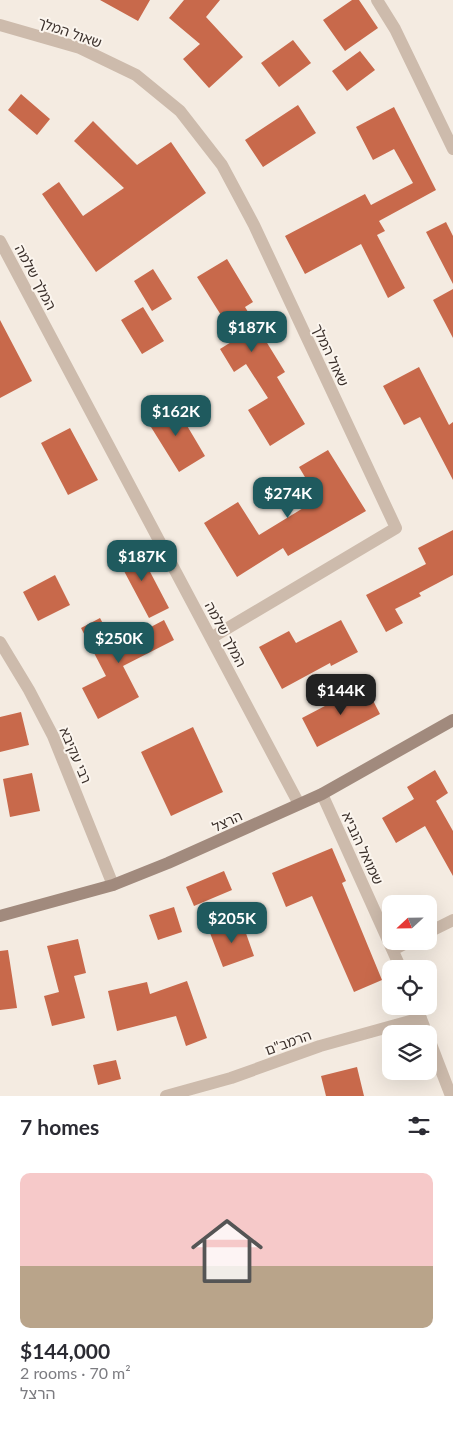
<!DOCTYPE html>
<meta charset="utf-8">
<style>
:root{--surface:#fff;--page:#f2f2f3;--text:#2b2b33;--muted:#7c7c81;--accent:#1f5a5e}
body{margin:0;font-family:Lato,"Noto Sans Hebrew",sans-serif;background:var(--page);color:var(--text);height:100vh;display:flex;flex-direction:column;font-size:19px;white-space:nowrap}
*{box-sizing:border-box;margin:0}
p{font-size:16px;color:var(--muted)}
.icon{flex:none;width:28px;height:28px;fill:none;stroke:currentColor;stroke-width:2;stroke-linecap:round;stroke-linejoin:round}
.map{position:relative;height:1096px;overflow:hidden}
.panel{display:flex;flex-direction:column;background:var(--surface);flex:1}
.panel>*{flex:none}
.needle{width:32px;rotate:248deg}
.controls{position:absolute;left:382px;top:895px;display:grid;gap:10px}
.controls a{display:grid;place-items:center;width:55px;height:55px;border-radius:10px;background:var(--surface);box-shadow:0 5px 20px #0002;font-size:25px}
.price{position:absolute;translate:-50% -42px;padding:0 11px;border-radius:10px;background:var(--accent);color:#fff;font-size:16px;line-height:32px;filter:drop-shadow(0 1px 2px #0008)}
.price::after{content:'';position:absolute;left:50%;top:30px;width:15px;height:11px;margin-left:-8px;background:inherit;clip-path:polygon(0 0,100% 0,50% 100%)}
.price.active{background:#222;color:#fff}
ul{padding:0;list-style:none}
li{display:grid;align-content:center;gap:10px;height:265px;padding:0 20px}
li span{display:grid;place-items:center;height:155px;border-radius:10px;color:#555}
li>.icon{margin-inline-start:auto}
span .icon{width:90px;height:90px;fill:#fffc;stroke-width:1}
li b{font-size:21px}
h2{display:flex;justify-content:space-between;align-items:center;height:60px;padding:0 20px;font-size:21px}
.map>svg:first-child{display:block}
</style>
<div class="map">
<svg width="453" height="1096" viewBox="0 0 453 1096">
<rect width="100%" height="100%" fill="#f4ebe1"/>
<path fill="#c8694b" d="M100 0H150L138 21Z
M184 0H220L206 17 243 57 209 88 183 59 200 44 169 18Z
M352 0H359L378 28 345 51 323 20Z
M293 40 311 63 279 87 261 63Z
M360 51 375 70 347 91 332 71Z
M21 94 50 119 37 135 8 110Z
M298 105 316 133 263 167 245 140Z
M394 107 436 190 379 221 385 231 377 235 405 288 388 298 361 244 305 274 285 236 365 194 371 205 413 183 394 149 373 160 356 127Z
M93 121 137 165 171 142 206 193 96 272 42 194 59 182 83 216 124 188 74 141Z
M446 222 453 236V284L426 232Z
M227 259 253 302 245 307 285 372 277 377 305 424 270 446 248 410 268 398 246 364 234 372 220 349 236 339 197 277Z
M153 269 172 299 152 311 134 281Z
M453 289V338L433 300Z
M143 307 164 341 142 354 121 320Z
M0 320 32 381 0 398Z
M419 367 449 425 453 422V480L420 417 404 425 383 386Z
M173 402 205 456 179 472 146 419Z
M70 428 98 480 68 495 41 443Z
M328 450 366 511 288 556 283 548 237 577 204 523 238 502 259 535 318 499 299 467Z
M453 530V575L419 593 421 596 395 609 403 623 386 632 366 595 426 564 418 548Z
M136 545 169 608 149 618 116 556Z
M55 575 70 605 38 621 23 592Z
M100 618 115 646 164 620 174 640 123 666 139 697 98 719 82 688 106 676 81 628Z
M341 620 358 652 331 666 330 663 282 689 259 647 289 631 296 643Z
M365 685 380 714 317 747 302 718Z
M21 712 29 745 0 752V717Z
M193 727 223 792 171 816 141 752Z
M435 770 448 793 436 801 453 831V876L425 826 396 843 382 818 414 799 407 787Z
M32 773 40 811 10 817 3 779Z
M332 848 346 881 342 883 382 980 354 992 312 896 286 907 272 873Z
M224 871 232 890 194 906 186 887Z
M174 907 182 932 158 940 149 915Z
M242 922 254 956 223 967 210 933Z
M78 939 86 973 74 976 85 1018 52 1026 44 996 59 992 47 946Z
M8 950 17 1008 0 1010V951Z
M187 981 207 1038 186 1046 176 1016 117 1031 108 991 147 982 150 994Z
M116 1060 121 1079 98 1085 93 1065Z
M357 1067 364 1096H326L321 1076Z"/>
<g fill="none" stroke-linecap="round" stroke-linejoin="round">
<path stroke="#cdbbac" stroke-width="12" d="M377 0 395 29 453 149
M0 25 80 48 136 75 180 111 222 165 254 225 396 528 211 638
M0 241 299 804
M0 642 29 690 53 736 113 885
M322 794 401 969
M429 932 453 920
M393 950 410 941
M416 1006 427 1034
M429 1039 451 1096
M166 1096 231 1078 320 1046 421 1018"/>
<path stroke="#a18a7d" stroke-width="12" d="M0 916 113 885 168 863 322 794 453 720"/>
</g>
<g text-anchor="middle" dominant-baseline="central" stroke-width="4" stroke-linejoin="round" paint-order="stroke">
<g font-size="14" fill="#3b302b" stroke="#fbf5ee">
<text transform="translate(70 32) rotate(19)">שאול המלך</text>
<text transform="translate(36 277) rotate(62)">המלך שלמה</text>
<text transform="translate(331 355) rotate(65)">שאול המלך</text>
<text transform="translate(226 634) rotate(62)">המלך שלמה</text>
<text transform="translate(76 755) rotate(67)">רבי עקיבא</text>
<text transform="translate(227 821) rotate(-25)">הרצל</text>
<text transform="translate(363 848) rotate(65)">שמואל הנביא</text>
<text transform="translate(288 1042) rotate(-20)">הרמב"ם</text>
</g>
</g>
</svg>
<div class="controls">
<a><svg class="needle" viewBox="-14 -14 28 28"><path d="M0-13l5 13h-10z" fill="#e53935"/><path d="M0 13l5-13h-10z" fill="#7c7c81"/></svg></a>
<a><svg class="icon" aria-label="locate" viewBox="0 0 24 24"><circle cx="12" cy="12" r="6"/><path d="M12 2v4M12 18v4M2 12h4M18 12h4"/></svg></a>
<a><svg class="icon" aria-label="layers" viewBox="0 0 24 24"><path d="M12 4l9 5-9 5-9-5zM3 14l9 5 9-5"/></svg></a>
</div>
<b class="price" style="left:252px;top:353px">$187K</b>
<b class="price" style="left:176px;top:437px">$162K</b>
<b class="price" style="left:288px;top:519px">$274K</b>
<b class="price" style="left:142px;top:582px">$187K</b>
<b class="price" style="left:119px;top:664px">$250K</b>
<b class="price active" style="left:341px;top:716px">$144K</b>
<b class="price" style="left:232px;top:944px">$205K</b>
</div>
<section class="panel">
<h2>7 homes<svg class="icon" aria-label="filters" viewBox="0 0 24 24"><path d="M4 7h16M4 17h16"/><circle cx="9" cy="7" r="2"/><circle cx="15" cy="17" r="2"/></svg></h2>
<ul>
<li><span style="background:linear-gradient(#f6c9c9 60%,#b9a48a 0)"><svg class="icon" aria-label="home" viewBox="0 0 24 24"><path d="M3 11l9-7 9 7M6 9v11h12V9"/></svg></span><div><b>$144,000</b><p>2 rooms · 70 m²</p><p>הרצל</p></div></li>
</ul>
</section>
